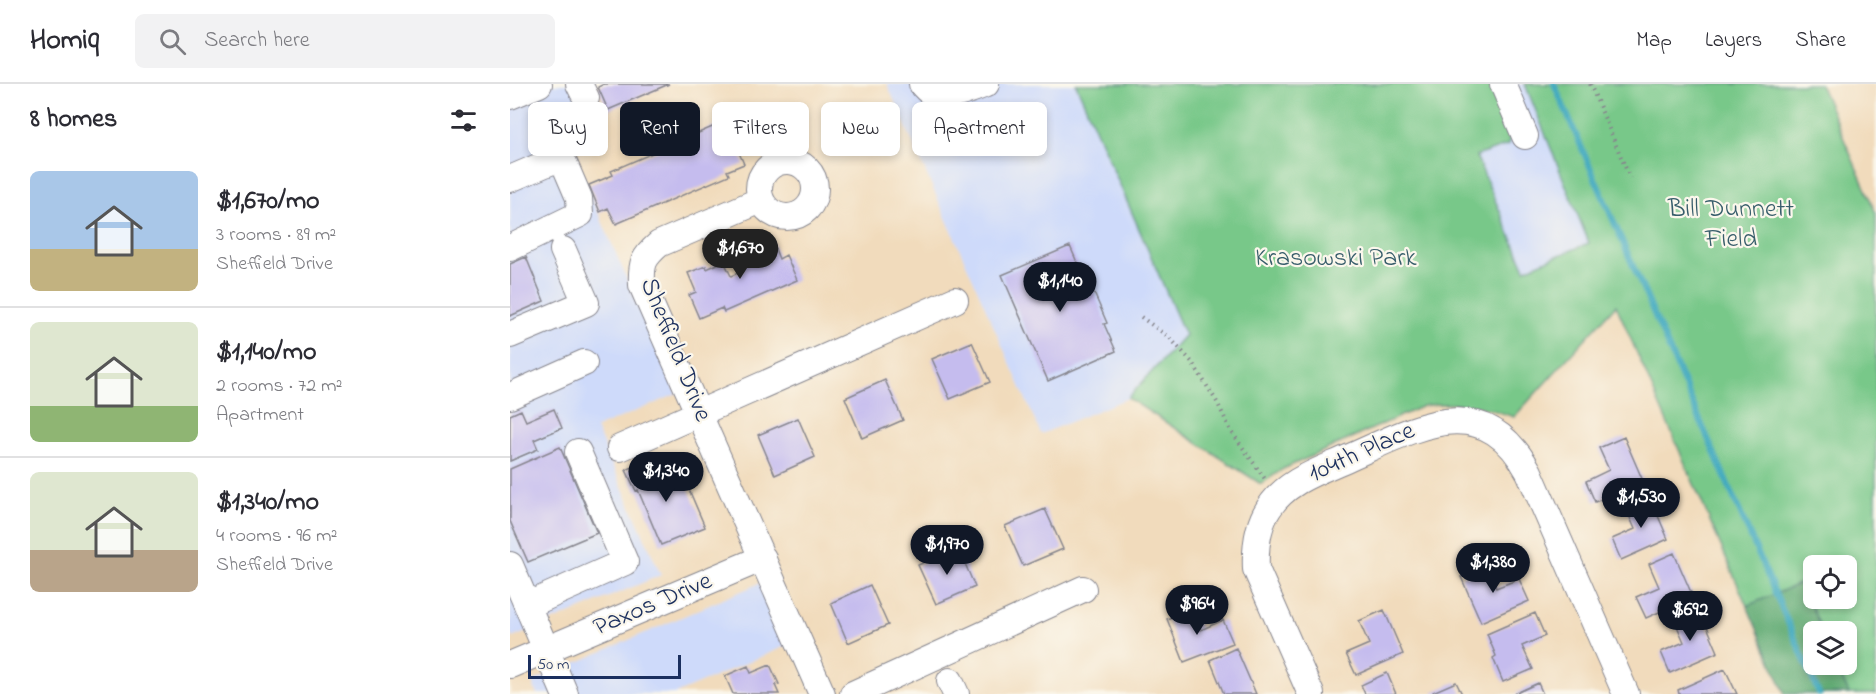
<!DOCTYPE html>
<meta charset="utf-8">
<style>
:root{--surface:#fff;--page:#f2f2f3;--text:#2b2b33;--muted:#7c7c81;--line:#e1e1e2;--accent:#111827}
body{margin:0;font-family:"Indie Flower",sans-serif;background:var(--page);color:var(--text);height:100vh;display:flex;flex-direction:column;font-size:22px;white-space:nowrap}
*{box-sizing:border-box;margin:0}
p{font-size:20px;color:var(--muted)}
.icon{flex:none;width:33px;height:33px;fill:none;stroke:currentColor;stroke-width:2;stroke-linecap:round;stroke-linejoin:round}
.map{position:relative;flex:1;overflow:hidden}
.drawer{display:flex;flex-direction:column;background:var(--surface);width:510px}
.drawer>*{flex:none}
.top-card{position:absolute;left:18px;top:18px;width:570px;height:54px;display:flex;gap:12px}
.controls{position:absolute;left:1293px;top:471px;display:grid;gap:12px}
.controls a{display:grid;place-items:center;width:54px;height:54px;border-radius:9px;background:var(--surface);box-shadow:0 3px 9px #0003;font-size:30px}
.scale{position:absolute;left:18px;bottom:15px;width:153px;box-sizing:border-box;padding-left:6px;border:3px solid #1b2f5e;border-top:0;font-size:16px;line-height:21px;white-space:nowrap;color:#1b2f5e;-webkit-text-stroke:4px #fbf7ec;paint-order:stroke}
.price{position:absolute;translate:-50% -51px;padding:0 14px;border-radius:21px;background:var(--accent);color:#fff;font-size:20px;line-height:39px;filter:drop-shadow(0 2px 3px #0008)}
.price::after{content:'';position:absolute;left:50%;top:36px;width:18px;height:14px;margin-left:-9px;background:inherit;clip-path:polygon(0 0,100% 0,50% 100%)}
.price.active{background:#222;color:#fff}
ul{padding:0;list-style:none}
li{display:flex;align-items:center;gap:18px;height:150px;padding:0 30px}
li+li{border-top:2px solid var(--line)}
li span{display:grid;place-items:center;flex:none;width:168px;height:120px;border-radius:9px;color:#555}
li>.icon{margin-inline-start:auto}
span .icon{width:72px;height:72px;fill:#fffc;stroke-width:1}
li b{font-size:26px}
h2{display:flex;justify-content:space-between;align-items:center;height:72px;padding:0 30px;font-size:26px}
.chip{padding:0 21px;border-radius:9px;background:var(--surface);box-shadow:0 3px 9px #0003;font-size:21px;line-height:54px}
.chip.active{background:var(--accent);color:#fff}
header{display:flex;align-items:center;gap:36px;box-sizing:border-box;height:84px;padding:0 30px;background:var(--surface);border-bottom:2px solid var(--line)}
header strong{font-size:28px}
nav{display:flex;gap:33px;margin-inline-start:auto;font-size:21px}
.search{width:420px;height:54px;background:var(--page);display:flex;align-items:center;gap:15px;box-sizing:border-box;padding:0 21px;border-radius:9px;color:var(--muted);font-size:22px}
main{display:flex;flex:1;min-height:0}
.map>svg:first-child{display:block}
</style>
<header>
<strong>Homiq</strong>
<div class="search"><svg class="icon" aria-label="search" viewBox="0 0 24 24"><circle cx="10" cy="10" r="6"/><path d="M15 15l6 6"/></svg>Search here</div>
<nav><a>Map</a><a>Layers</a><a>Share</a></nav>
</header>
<main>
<section class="drawer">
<h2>8 homes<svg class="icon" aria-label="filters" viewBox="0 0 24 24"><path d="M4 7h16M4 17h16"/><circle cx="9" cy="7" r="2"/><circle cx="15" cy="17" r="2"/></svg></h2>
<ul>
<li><span style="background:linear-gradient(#a9c7e8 65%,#c2b280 0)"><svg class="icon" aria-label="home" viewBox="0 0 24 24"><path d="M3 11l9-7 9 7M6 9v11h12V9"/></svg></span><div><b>$1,670/mo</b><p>3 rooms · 89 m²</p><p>Sheffield Drive</p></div></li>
<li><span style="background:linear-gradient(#dfe7d0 70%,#8fb573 0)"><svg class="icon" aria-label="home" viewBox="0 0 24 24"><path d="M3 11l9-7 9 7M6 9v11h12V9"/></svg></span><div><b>$1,140/mo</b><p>2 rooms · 72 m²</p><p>Apartment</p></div></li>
<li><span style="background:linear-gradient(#dfe7d0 65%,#b9a48a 0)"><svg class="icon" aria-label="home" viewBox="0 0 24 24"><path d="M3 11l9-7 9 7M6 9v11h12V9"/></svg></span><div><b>$1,340/mo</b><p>4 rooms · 96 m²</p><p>Sheffield Drive</p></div></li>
</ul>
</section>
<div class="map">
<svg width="1366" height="610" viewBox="0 0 1366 610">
<rect width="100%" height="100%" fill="#fbf7ec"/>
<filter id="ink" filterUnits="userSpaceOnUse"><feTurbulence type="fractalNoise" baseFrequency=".0167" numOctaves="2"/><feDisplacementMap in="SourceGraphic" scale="12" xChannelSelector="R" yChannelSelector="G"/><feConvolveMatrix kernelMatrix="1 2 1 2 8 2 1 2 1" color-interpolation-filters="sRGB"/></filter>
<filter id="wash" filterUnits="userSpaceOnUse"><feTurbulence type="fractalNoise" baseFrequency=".008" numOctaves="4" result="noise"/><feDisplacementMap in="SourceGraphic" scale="24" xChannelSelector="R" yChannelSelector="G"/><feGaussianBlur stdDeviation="1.35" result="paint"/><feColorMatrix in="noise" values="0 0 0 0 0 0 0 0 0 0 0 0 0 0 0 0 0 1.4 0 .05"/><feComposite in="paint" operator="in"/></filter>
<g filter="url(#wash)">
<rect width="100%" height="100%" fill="#f1dbbc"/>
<path fill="#cedafa" d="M0 0H74L88 34 54 50 167 310 86 344 151 491 2 554 0 548Z
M377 0H566L675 251 618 314 531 350Z
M983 0H1015L1080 159 1014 186 966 71 998 61 1003 40Z
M250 499 278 561 165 610H27L22 598Z"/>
<path fill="#78c889" stroke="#4a7c74" stroke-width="1.5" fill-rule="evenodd" d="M566 0H983L1003 40 998 61 966 72 1015 185 1079 159 1015 0H1310L1366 129V610H1339L1326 581 1336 580V548L1312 547 1291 499 1237 522 1106 221 1004 333C974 322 945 316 913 322L773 385 751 400 618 314 675 251ZM1304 482H1336V514H1304Z"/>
<path fill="#62ac75" stroke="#3e6e6a" stroke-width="1.5" d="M1291 499 1312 547 1304 548V580L1326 581 1339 610H1275L1237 522Z"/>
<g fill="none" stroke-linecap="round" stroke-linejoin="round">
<path stroke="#3ea8be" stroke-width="6" d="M1044 0 1309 610"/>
</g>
<g id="blocks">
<path fill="#c5bcee" d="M94 0H159L98 26 88 3Z
M223 34 234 59 226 62 234 80 217 87 219 91 106 140 98 124 90 128 79 101 103 91 101 87Z
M262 157 269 175 276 171 287 196 214 228 212 224 189 234 179 211 186 208 178 189 196 182 197 185 214 177 221 192 233 187 225 168 244 160 245 164Z
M560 162 572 190 575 188 597 239 594 240 606 267 538 297 492 191Z
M16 173 34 217 0 232V180Z
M462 258 480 298 440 315 422 275Z
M375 296 393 336 352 354 335 314Z
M44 325 52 344 24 356 28 365 0 377V331L11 326 16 337Z
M288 334 305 373 265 391 248 351Z
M1114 353 1133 397 1085 418 1076 397 1099 386 1089 364Z
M50 363 87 449 18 478 0 437V385Z
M140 375 149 397 171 387 195 443 151 461 128 406 126 407 116 386Z
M1139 411 1158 455 1111 476 1102 455 1125 445 1115 422Z
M535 425 553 465 513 482 495 442Z
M448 463 465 503 426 520 408 481Z
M1164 469 1183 513 1136 534 1126 513 1149 503 1139 480Z
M977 482 986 504 1009 495 1019 517 971 538 951 493Z
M360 501 378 541 338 559 321 519Z
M682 524 691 546 713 536 723 559 674 578 657 535Z
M1189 524 1208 568 1160 589 1151 568 1174 558 1164 535Z
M874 526 893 570 846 591 836 570 859 560 849 537Z
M1025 529 1035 552 1012 562 1023 585 993 598 983 574 986 572 977 550Z
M726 564 746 610H714L700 576Z
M260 581 269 600 265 601 269 610H223L215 592 238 582 241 589Z
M1215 585 1227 610H1169L1168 606Z
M877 589 886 610H855L851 601Z
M946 598 952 610H923V608Z
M1028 599 1033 610H1004Z"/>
</g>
</g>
<g filter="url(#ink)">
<use href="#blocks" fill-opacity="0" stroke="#86858d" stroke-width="1.5"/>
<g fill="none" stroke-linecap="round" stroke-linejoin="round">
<defs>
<path id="minor" d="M69 0 76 14
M412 0C427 21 456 8 476 0
M993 0 1015 52
M0 12 29 0
M249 105a28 28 0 1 1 56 0a28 28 0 1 1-56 0Z
M0 95 42 77 54 79 69 114 70 130 0 164
M251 116 149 160C133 174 131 179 132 201L312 610
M0 251 76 219 53 166
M0 312 74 279
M110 364 445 216
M0 481 55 610
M18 521 115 478 68 368
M0 581 253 474
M440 597 446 610
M343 610 573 505
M801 610 746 485C745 464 747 442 759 424 777 396 812 386 840 373 906 344 973 303 1019 388L1116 610"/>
</defs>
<use href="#minor" stroke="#86858d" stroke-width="28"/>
<path stroke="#86858d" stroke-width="4" stroke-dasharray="1.5 4.5" stroke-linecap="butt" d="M1080 0 1120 94
M631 233 660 254 682 278 707 318 721 347 755 395"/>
<use href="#minor" stroke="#fff" stroke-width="26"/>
</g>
</g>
<g text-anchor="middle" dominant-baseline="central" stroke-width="4.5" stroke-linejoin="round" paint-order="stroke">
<g font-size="26" fill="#375d6b" stroke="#fbf7ec">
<text x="1221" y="126">Bill Dunnett<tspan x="1221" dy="30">Field</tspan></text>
<text x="826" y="175">Krasowski Park</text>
</g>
<g font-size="26" fill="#1b2f5e" stroke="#fbf7ec">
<text transform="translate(165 266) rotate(68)">Sheffield Drive</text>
<text transform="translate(852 369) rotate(-24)">104th Place</text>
<text transform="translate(143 521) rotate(-23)">Paxos Drive</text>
</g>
</g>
</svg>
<div class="controls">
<a><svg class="icon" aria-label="locate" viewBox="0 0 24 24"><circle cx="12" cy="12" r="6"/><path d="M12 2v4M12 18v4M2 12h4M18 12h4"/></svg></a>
<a><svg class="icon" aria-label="layers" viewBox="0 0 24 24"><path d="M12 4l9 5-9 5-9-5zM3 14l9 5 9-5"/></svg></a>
</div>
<div class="scale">50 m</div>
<b class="price active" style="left:230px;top:196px">$1,670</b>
<b class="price" style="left:550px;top:229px">$1,140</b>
<b class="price" style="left:156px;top:419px">$1,340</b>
<b class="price" style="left:1131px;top:445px">$1,530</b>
<b class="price" style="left:437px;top:492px">$1,970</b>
<b class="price" style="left:983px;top:510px">$1,380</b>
<b class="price" style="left:687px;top:552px">$964</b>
<b class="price" style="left:1180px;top:558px">$692</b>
<div class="top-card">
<a class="chip">Buy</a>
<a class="chip active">Rent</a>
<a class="chip">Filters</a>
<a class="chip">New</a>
<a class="chip">Apartment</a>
</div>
</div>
</main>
